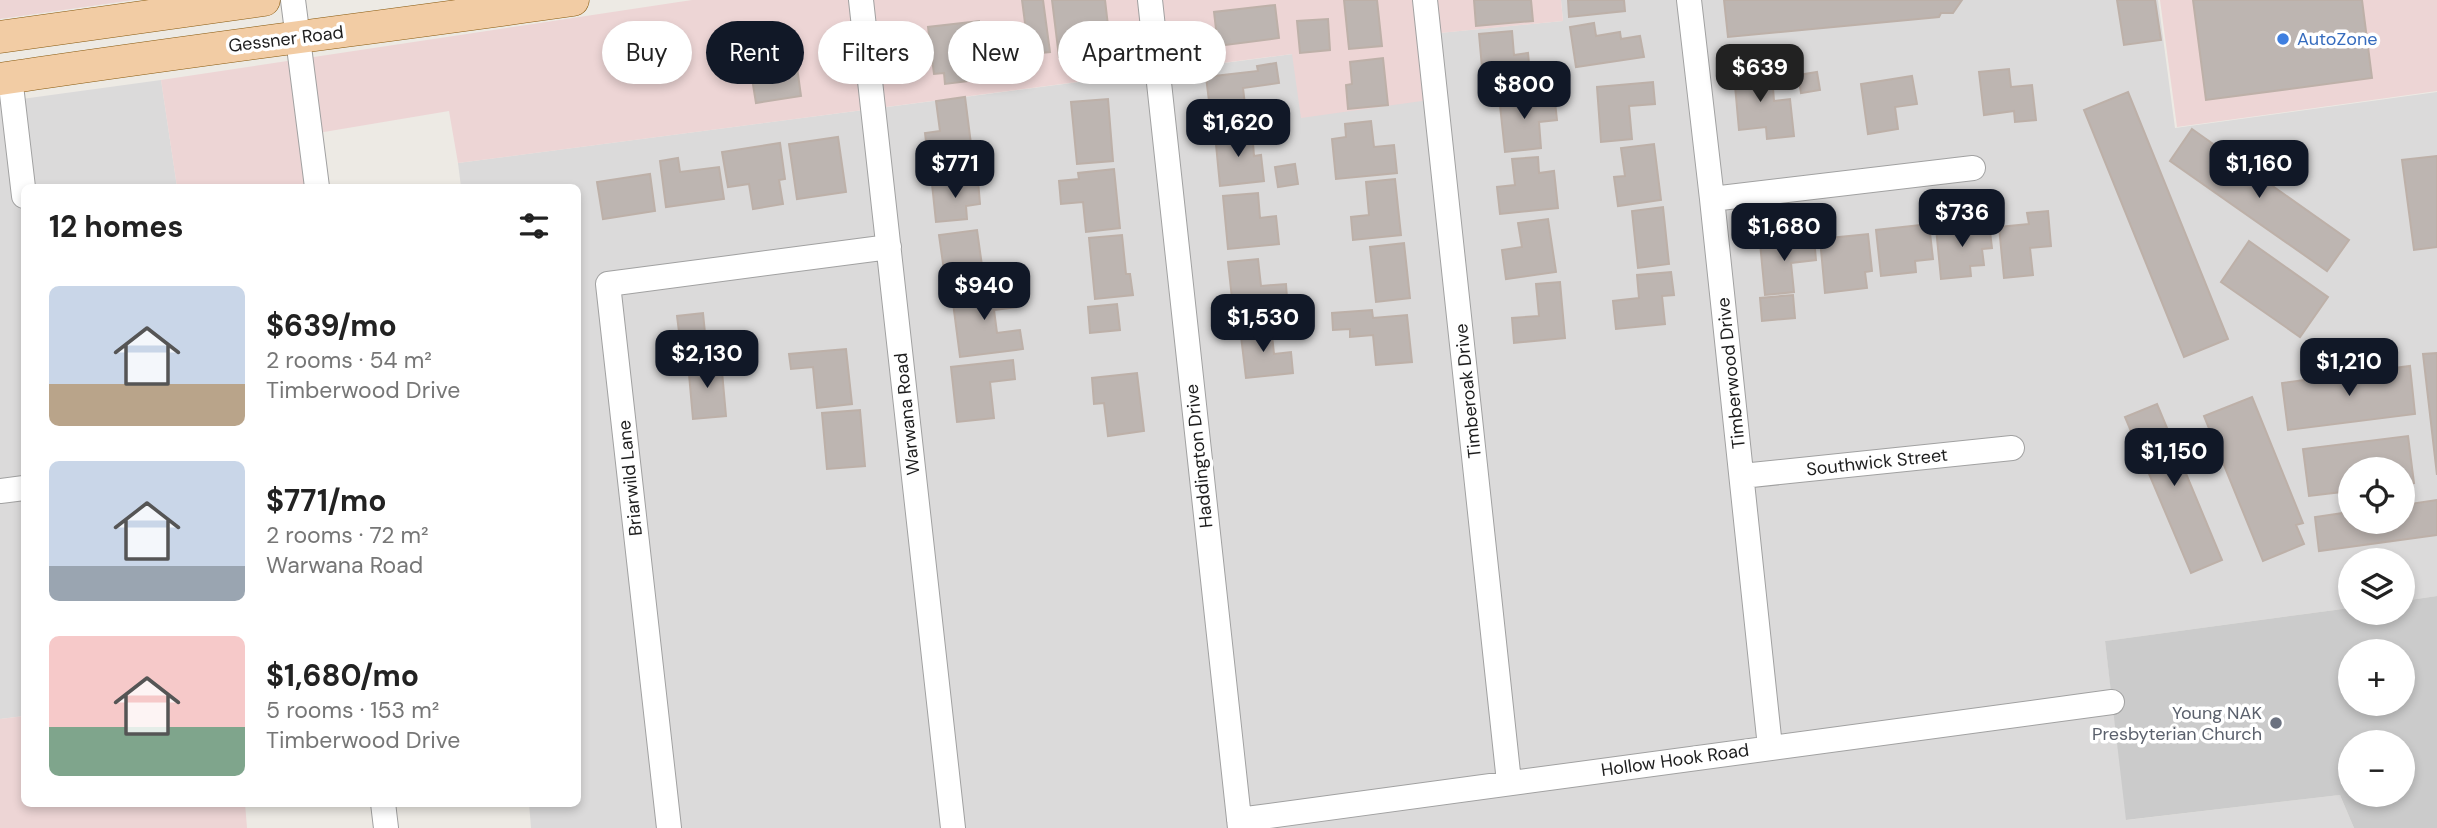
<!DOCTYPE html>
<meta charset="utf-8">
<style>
:root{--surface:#fff;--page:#f2f2f2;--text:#222;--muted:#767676;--accent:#111827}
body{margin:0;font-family:"DM Sans",sans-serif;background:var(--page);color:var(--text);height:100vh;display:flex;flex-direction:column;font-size:26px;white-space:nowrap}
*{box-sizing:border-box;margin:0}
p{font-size:23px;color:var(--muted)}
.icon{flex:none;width:38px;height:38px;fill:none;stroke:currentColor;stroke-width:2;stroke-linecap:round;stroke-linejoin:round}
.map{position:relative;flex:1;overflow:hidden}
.sheet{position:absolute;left:21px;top:184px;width:560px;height:623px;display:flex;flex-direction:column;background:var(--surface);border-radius:10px;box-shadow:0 4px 10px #0003}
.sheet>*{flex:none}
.banner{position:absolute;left:602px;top:21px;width:665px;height:63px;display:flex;gap:14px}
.fabs{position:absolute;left:2338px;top:457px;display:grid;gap:14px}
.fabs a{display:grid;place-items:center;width:77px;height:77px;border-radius:50%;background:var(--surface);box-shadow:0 4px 10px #0003;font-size:35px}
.price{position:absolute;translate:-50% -60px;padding:0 16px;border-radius:14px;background:var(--accent);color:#fff;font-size:23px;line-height:46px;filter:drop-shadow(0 2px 4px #0008)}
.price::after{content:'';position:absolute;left:50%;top:42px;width:21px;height:16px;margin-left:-10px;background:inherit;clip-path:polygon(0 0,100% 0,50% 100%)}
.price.on{background:#222;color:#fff}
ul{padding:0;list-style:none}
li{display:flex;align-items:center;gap:21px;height:175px;padding:0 28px}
li span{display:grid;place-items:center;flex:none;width:196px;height:140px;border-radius:10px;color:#555}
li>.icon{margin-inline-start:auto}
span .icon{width:84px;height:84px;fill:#fffc;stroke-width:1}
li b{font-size:30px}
h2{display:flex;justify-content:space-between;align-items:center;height:84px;padding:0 28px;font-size:30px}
.chip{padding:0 24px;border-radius:32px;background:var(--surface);box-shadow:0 4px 10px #0003;font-size:24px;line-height:63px}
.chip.on{background:var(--accent);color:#fff}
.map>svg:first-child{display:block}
</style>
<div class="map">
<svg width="2437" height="828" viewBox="0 0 2437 828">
<rect width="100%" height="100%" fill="#edeae4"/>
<path fill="#dbdada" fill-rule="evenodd" d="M1561 0H2158L2175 128 2437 92V596L2403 601V560H2350V608L2105 641 2127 820 2340 795 2354 828H531L529 803H578V187H461L458 163 1293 54 1429 34 1563 21ZM2350 469H2403V522H2350Z
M161 80 177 187H24V716L0 719V102Z"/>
<path fill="#edd5d5" d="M0 0H134L0 19Z
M692 0H1561L1563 21 1430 34 1436 99 1301 118 1292 54 458 163 449 111 312 134 317 187H177L161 80Z
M2160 0H2437V91L2177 127Z
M24 716V803H245L247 828H0V719Z"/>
<path fill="#cbcbcb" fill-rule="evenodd" d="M2437 596V828H2354L2340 795 2126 820 2105 641 2350 608V612H2403V601ZM2350 651H2403V704H2350ZM2350 742H2403V794H2350Z"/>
<path fill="#bdb5b1" stroke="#bdb0a8" stroke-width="2" d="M1022 0H1043L1050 52 1029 54Z
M1052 0H1105L1111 51 1059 57Z
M1344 0H1377L1382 46 1349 49Z
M1474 0H1531L1533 21 1476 26Z
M1568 0H1624L1625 11 1569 17Z
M1724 0H1962L1953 13H1941L1939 17 1728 37Z
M2117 0H2155L2161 40 2124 45Z
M2193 0H2362L2372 78 2206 100Z
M1275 5 1279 38 1218 46 1214 12Z
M1328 19 1330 50 1300 53 1297 21Z
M979 21 986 79 945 84 944 73 934 74 928 27Z
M1594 23 1596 36 1620 32 1621 39 1640 36 1644 57 1576 67 1570 27Z
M1512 31 1514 55 1528 53 1530 74 1483 79 1479 34Z
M1383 58 1388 105 1348 109 1346 85 1352 84 1350 62Z
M796 60 801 96 756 103 750 66Z
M1757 60 1760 90 1773 88 1774 101 1790 99 1794 136 1767 139 1766 127 1739 130 1733 63Z
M1276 63 1279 83 1243 88 1247 121 1212 125 1206 77 1258 71 1257 66Z
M2009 69 2011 87 2032 85 2036 120 2015 122 2014 111 1984 115 1979 72Z
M1817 72 1820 90 1801 93 1798 75Z
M1912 76 1917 104 1895 107 1898 129 1868 134 1861 84Z
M1653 82 1655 104 1629 106 1632 139 1601 142 1597 87Z
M1536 92 1537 104 1555 102 1557 120 1539 122 1541 148 1505 152 1499 96Z
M2128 92 2228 339 2184 357 2084 110Z
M965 97 972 152 928 158 925 133 940 131 936 101Z
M1108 99 1113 161 1077 164 1071 102Z
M1371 121 1374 147 1394 145 1397 173 1336 179 1332 139 1346 137 1345 124Z
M2192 129 2349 240 2327 271 2170 161Z
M1252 130 1254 156 1261 155 1264 181 1220 186 1215 134Z
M838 137 846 192 797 199 789 144Z
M780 143 785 179 779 180 783 204 753 209 749 184 728 187 722 152Z
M1654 144 1661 200 1618 206 1614 177 1625 176 1621 148Z
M2437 156V247L2414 250 2402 160Z
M1538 157 1539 173 1554 171 1558 208 1500 214 1497 187 1515 185 1512 159Z
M678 158 680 172 719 167 724 199 666 207 660 161Z
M1295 164 1298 184 1278 187 1275 167Z
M1114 169 1120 228 1086 232 1083 202 1061 204 1059 181 1079 179 1078 173Z
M650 174 655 211 603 219 597 182Z
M1395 179 1401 235 1353 240 1351 217 1369 215 1366 182Z
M978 180 980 204 966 206 967 219 936 222 932 184Z
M1258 193 1260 218 1276 216 1279 244 1228 249 1223 196Z
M1663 207 1669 264 1638 268 1632 211Z
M2048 211 2051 246 2030 248 2033 275 2004 278 1999 227 2029 224 2027 213Z
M1548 219 1556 272 1506 279 1502 250 1522 247 1518 223Z
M1989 223 1992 248 1982 249 1984 265 1970 266 1971 276 1941 279 1936 228Z
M1929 224 1933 259 1915 261 1916 272 1881 276 1876 230Z
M977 230 985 287 947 292 939 235Z
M1868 234 1872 271 1865 272 1867 288 1825 293 1820 239Z
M1122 235 1126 274H1130L1133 295 1095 299 1089 238Z
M1814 238 1816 260 1791 263 1794 292 1765 295 1760 243Z
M2249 241 2328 297 2300 337 2221 282Z
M1404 243 1410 298 1376 302 1370 247Z
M1258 259 1261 286 1286 284 1288 312 1234 317 1228 262Z
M1671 272 1674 295 1662 296 1665 324 1616 329 1613 301 1639 298 1637 275Z
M1560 282 1565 338 1514 343 1512 318 1539 316 1536 284Z
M1014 287 1017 307 994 310 997 333 1020 330 1023 349 960 357 952 295Z
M1793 295 1795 318 1762 321 1760 298Z
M1117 304 1120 330 1090 333 1088 307Z
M1372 310 1373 318 1407 315 1412 362 1376 365 1373 335 1350 337V329L1333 330 1332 313Z
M703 313 707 353 682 356 677 316Z
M1271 325 1274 354 1291 352 1293 373 1246 378 1240 328Z
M846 349 852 404 817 408 813 367 791 369 789 354Z
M2437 353V475L2423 354Z
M721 360 726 416 693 419 688 363Z
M1013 360 1015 379 990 382 994 418 957 422 951 367Z
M2410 366 2415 414 2288 430 2282 383Z
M1137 373 1144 431 1108 436 1104 403 1094 404 1092 378Z
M2252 397 2303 523 2296 525 2304 544 2263 561 2204 416Z
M2157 404 2222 560 2191 573 2125 417Z
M860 410 865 466 827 469 822 413Z
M2408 436 2414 483 2403 484V469H2350V491L2309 496 2303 449Z
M2437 500V535L2319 551 2315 517 2350 512V522H2403V505Z"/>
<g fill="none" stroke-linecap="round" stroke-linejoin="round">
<defs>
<path id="minor" d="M293 0 317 187
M861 0 953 828
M1150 0 1240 828
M1425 0 1509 782
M1689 0 1712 199 1770 747
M10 77 24 196
M1712 199 1973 168
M1742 476 2012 448
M0 491 24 488
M383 803 386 828
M1239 820 2112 702
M669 828 608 284 889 247"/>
<path id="major" d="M0 37 264 0
M0 79C191 50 382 27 573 0"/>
</defs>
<use href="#minor" stroke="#a1a1a1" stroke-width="26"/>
<use href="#major" stroke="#88590e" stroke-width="33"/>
<use href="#minor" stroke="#fff" stroke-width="24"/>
<use href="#major" stroke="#f2cca4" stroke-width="32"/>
</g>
<circle fill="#3f7fe0" stroke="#fff" stroke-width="2.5" cx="2283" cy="39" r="7"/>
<circle fill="#6b7280" stroke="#fff" stroke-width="2.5" cx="2276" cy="723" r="7"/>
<g text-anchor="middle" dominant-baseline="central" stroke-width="7" stroke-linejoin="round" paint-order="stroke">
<g font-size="18" fill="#1d1d1d" stroke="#fff">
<text transform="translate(286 39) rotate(-7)">Gessner Road</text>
<text transform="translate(1731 373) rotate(-96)">Timberwood Drive</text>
<text transform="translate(1468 391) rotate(-96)">Timberoak Drive</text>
<text transform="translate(907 414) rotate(-96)">Warwana Road</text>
<text transform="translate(1199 456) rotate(-96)">Haddington Drive</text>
<text transform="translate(1877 462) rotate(-6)">Southwick Street</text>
<text transform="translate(630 478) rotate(-96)">Briarwild Lane</text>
<text transform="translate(1675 760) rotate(-8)">Hollow Hook Road</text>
</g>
<g font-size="18" fill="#366cbe" stroke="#fff" text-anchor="start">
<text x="2297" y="39">AutoZone</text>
</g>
<g font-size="18" fill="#5b616d" stroke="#fff" text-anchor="end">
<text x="2262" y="713">Young NAK<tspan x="2262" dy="21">Presbyterian Church</tspan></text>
</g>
</g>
</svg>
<div class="fabs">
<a><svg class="icon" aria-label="locate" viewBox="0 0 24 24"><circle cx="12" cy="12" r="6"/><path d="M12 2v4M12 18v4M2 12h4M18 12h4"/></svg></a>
<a><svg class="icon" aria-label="layers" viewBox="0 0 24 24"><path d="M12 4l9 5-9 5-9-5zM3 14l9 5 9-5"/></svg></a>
<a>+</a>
<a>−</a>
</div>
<b class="price on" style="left:1760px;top:104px">$639</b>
<b class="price" style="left:1524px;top:121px">$800</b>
<b class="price" style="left:1238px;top:159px">$1,620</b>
<b class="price" style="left:955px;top:200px">$771</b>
<b class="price" style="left:2259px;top:200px">$1,160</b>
<b class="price" style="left:1962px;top:249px">$736</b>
<b class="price" style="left:1784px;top:263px">$1,680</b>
<b class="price" style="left:984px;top:322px">$940</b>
<b class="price" style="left:1263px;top:354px">$1,530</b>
<b class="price" style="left:707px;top:390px">$2,130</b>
<b class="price" style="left:2349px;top:398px">$1,210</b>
<b class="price" style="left:2174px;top:488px">$1,150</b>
<div class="banner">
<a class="chip">Buy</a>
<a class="chip on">Rent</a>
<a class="chip">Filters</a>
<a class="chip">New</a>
<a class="chip">Apartment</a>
</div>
<section class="sheet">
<h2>12 homes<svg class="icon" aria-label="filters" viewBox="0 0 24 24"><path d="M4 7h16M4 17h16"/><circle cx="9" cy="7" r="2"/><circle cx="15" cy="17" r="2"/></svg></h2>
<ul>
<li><span style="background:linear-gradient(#c9d6e8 70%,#b9a48a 0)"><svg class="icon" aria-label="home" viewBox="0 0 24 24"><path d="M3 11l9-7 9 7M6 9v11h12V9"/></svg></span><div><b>$639/mo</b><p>2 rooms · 54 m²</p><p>Timberwood Drive</p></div></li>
<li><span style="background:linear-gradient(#c9d6e8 75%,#9aa5b1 0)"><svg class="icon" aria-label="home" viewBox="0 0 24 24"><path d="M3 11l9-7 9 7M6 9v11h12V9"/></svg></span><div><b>$771/mo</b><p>2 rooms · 72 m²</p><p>Warwana Road</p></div></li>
<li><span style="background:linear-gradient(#f6c9c9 65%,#7fa58c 0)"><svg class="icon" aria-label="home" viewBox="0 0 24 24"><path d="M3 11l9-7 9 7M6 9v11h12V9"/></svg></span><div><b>$1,680/mo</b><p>5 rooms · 153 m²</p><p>Timberwood Drive</p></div></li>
</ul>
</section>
</div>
